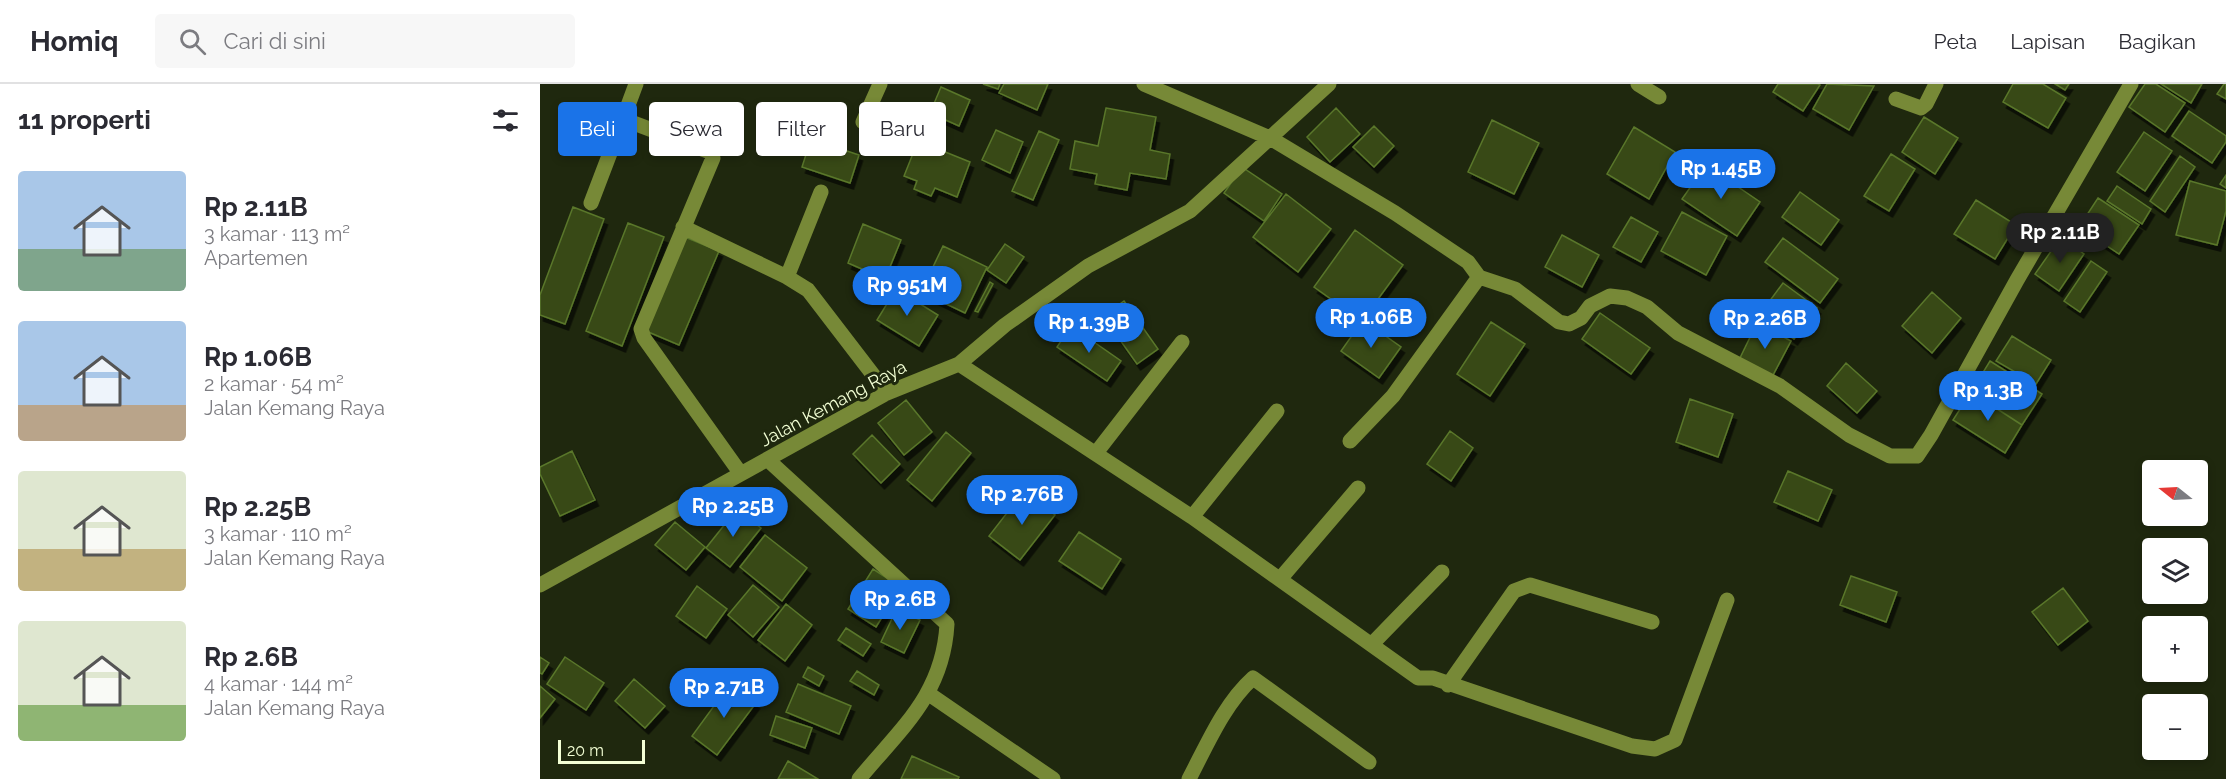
<!DOCTYPE html>
<html lang="id">
<meta charset="utf-8">
<style>
:root{--surface:#fff;--page:#f7f7f7;--text:#2b2b33;--muted:#7c7c81;--line:#e1e1e2;--accent:#1a73e8}
body{margin:0;font-family:Raleway,sans-serif;background:var(--page);color:var(--text);height:100vh;display:flex;flex-direction:column;font-size:22px;white-space:nowrap}
*{box-sizing:border-box;margin:0}
p{font-size:20px;color:var(--muted)}
.icon{flex:none;width:33px;height:33px;fill:none;stroke:currentColor;stroke-width:2;stroke-linecap:round;stroke-linejoin:round}
.map{position:relative;flex:1;overflow:hidden}
.drawer{display:flex;flex-direction:column;background:var(--surface);width:540px}
.drawer>*{flex:none}
.banner{position:absolute;left:18px;top:18px;width:570px;height:54px;display:flex;gap:12px}
.needle{width:39px;rotate:288deg}
.controls{position:absolute;left:1602px;top:376px;display:grid;gap:12px}
.controls a{display:grid;place-items:center;width:66px;height:66px;border-radius:6px;background:var(--surface);box-shadow:0 3px 9px #0003;font-size:30px}
.scale{position:absolute;left:18px;bottom:15px;width:87px;box-sizing:border-box;padding-left:6px;border:3px solid #f3ffd5;border-top:0;font-size:16px;line-height:21px;white-space:nowrap;color:#f3ffd5;-webkit-text-stroke:4px #1f280e;paint-order:stroke}
.price{position:absolute;translate:-50% -51px;padding:0 14px;border-radius:21px;background:var(--accent);color:#fff;font-size:20px;line-height:39px;filter:drop-shadow(0 2px 3px #0008)}
.price::after{content:'';position:absolute;left:50%;top:36px;width:18px;height:14px;margin-left:-9px;background:inherit;clip-path:polygon(0 0,100% 0,50% 100%)}
.price.selected{background:#222;color:#fff}
ul{padding:0;list-style:none}
li{display:flex;align-items:center;gap:18px;height:150px;padding:0 18px}
li span{display:grid;place-items:center;flex:none;width:168px;height:120px;border-radius:6px;color:#555}
li>.icon{margin-inline-start:auto}
span .icon{width:72px;height:72px;fill:#fffc;stroke-width:1}
li b{font-size:26px}
h2{display:flex;justify-content:space-between;align-items:center;height:72px;padding:0 18px;font-size:26px}
.pill{padding:0 21px;border-radius:6px;background:var(--surface);box-shadow:0 3px 9px #0003;font-size:21px;line-height:54px}
.pill.selected{background:var(--accent);color:#fff}
header{display:flex;align-items:center;gap:36px;box-sizing:border-box;height:84px;padding:0 30px;background:var(--surface);border-bottom:2px solid var(--line)}
header strong{font-size:28px}
nav{display:flex;gap:33px;margin-inline-start:auto;font-size:21px}
.search{width:420px;height:54px;background:var(--page);display:flex;align-items:center;gap:15px;box-sizing:border-box;padding:0 21px;border-radius:6px;color:var(--muted);font-size:22px}
main{display:flex;flex:1;min-height:0}
.map>svg:first-child{display:block}
</style>
<header>
<strong>Homiq</strong>
<div class="search"><svg class="icon" aria-label="search" viewBox="0 0 24 24"><circle cx="10" cy="10" r="6"/><path d="M15 15l6 6"/></svg>Cari di sini</div>
<nav><a>Peta</a><a>Lapisan</a><a>Bagikan</a></nav>
</header>
<main>
<section class="drawer">
<h2>11 properti<svg class="icon" aria-label="filters" viewBox="0 0 24 24"><path d="M4 7h16M4 17h16"/><circle cx="9" cy="7" r="2"/><circle cx="15" cy="17" r="2"/></svg></h2>
<ul>
<li><span style="background:linear-gradient(#a9c7e8 65%,#7fa58c 0)"><svg class="icon" aria-label="home" viewBox="0 0 24 24"><path d="M3 11l9-7 9 7M6 9v11h12V9"/></svg></span><div><b>Rp 2.11B</b><p>3 kamar · 113 m²</p><p>Apartemen</p></div></li>
<li><span style="background:linear-gradient(#a9c7e8 70%,#b9a48a 0)"><svg class="icon" aria-label="home" viewBox="0 0 24 24"><path d="M3 11l9-7 9 7M6 9v11h12V9"/></svg></span><div><b>Rp 1.06B</b><p>2 kamar · 54 m²</p><p>Jalan Kemang Raya</p></div></li>
<li><span style="background:linear-gradient(#dfe7d0 65%,#c2b280 0)"><svg class="icon" aria-label="home" viewBox="0 0 24 24"><path d="M3 11l9-7 9 7M6 9v11h12V9"/></svg></span><div><b>Rp 2.25B</b><p>3 kamar · 110 m²</p><p>Jalan Kemang Raya</p></div></li>
<li><span style="background:linear-gradient(#dfe7d0 70%,#8fb573 0)"><svg class="icon" aria-label="home" viewBox="0 0 24 24"><path d="M3 11l9-7 9 7M6 9v11h12V9"/></svg></span><div><b>Rp 2.6B</b><p>4 kamar · 144 m²</p><p>Jalan Kemang Raya</p></div></li>
</ul>
</section>
<div class="map">
<svg width="1686" height="695" viewBox="0 0 1686 695">
<defs>
<filter id="shadow"><feDropShadow dx="3.5" dy="6" stdDeviation="0" flood-color="#0009"/></filter>
</defs>
<rect width="100%" height="100%" fill="#1f280e"/>
<path fill="#374a19" stroke="#5a772a" stroke-width="1.5" filter="url(#shadow)" d="M443 0H460L458 5Z
M464 0H508L497 26 459 9Z
M1238 0H1278L1280 1 1263 27 1233 8Z
M1287 0 1334 2 1309 46 1273 25Z
M1473 0H1503L1526 14 1508 44 1463 18Z
M1515 0H1529L1525 6Z
M1605 0H1616L1645 19 1625 48 1589 23Z
M1621 0H1662L1651 19Z
M1684 0H1686V15L1677 10Z
M401 3 430 16 419 42 390 29Z
M566 24 616 33 610 66 630 70 626 95 590 89 587 106 555 100 557 90 530 85 535 57 558 62Z
M796 24 820 50 790 78 767 53Z
M1649 27 1686 52V58L1672 79 1632 52Z
M1384 33 1418 54 1395 90 1362 68Z
M952 36 999 59 974 110 928 88Z
M834 42 854 62 834 83 813 63Z
M1094 43 1135 68 1109 115 1067 90Z
M456 46 483 58 470 89 442 76Z
M499 47 519 56 493 116 472 107Z
M1604 48 1632 67 1605 107 1577 88Z
M271 55 319 71 310 99 262 83Z
M378 57 430 78 417 113 395 104 391 112 374 105 377 97 364 92Z
M1351 70 1375 85 1349 127 1324 112Z
M1640 72 1655 83 1625 128 1610 117Z
M1166 81 1220 118 1197 152 1142 115Z
M702 83 742 110 724 137 684 109Z
M1686 91V104L1680 100Z
M1650 97 1686 107V127L1677 161 1636 151Z
M1577 102 1611 125 1602 140 1567 117Z
M1260 108 1299 136 1281 161 1242 133Z
M746 110 791 145 758 188 713 153Z
M1558 114 1599 141 1579 170 1539 143Z
M1436 116 1476 141 1455 175 1414 150Z
M33 123 64 135 25 240 0 231V211Z
M1142 128 1187 152 1166 191 1121 167Z
M1091 133 1118 148 1101 178 1073 163Z
M88 139 124 153 82 262 46 247Z
M323 140 361 156 345 195 308 179Z
M815 146 863 181 822 237 774 203Z
M1022 151 1059 171 1042 203 1005 183Z
M145 153 179 167 139 261 106 247Z
M1521 153 1544 170 1519 207 1495 190Z
M1243 154 1298 195 1280 219 1225 178Z
M465 160 484 173 466 199 447 186Z
M403 162 447 183 425 229 381 208Z
M1551 177 1567 188 1540 228 1524 217Z
M450 198 453 200 438 228 435 227Z
M1243 199 1277 224 1254 255 1220 230Z
M356 205 398 231 379 262 337 236Z
M1392 208 1421 234 1392 269 1362 242Z
M584 217 618 265 597 280 563 232Z
M1060 229 1110 264 1091 290 1042 255Z
M823 236 861 263 839 294 801 267Z
M951 238 985 260 950 312 917 290Z
M1217 239 1251 257 1232 293 1199 276Z
M531 242 581 277 567 297 517 263Z
M1472 252 1511 276 1496 300 1456 277Z
M1450 277 1502 310 1482 341 1431 308Z
M1306 279 1337 307 1317 329 1287 302Z
M1431 308 1482 341 1465 369 1413 336Z
M1150 315 1193 330 1178 373 1136 358Z
M366 316 392 348 364 371 338 339Z
M910 347 933 364 911 397 887 380Z
M406 348 431 369 392 417 367 396Z
M332 351 360 380 341 399 313 370Z
M32 367 55 416 20 432 0 390V383Z
M1248 387 1292 406 1278 437 1234 418Z
M484 407 515 431 480 476 449 452Z
M197 425 221 444 190 483 166 464Z
M135 438 165 463 146 486 115 461Z
M539 448 581 475 562 505 519 477Z
M225 451 267 484 242 517 200 483Z
M333 485 361 503 336 543 308 525Z
M1311 492 1357 508 1346 538 1300 521Z
M213 501 239 523 213 553 188 531Z
M157 502 187 525 166 554 136 532Z
M1523 504 1548 537 1518 561 1492 528Z
M246 520 272 541 245 577 218 556Z
M357 524 380 536 364 569 341 558Z
M306 544 331 560 323 572 298 556Z
M0 573 9 579 2 590 0 589Z
M25 573 64 599 46 626 7 600Z
M268 583 284 592 279 602 263 593Z
M317 587 339 601 334 611 310 597Z
M94 595 125 622 105 644 75 617Z
M190 600 216 619 177 671 152 652Z
M258 600 311 622 299 650 246 628Z
M0 602 15 615 0 634Z
M236 632 272 644 265 664 230 651Z
M372 672 419 693 418 695H361Z
M248 677 278 695H238Z"/>
<g fill="none" stroke-linecap="round" stroke-linejoin="round">
<path stroke="#778937" stroke-width="15" d="M604 0 730 54 855 129 928 178 939 193 975 205 1019 238 1029 240 1041 234 1050 222 1070 212 1087 214 1107 223 1138 249 1240 302 1309 351 1350 372H1377L1391 351 1477 196 1591 0
M1098 0 1119 13
M1356 15 1381 24 1386 20 1396 0
M83 35 96 0
M323 38 340 0
M51 119 83 35 170 68 173 74 101 245 104 254 201 390
M143 143 247 193 268 206 347 309
M247 193 281 108
M419 280 652 433 878 594H893L1092 662 1115 665 1135 656 1187 516
M810 357 853 312 939 193
M556 369 642 258
M228 376 407 540C403 611 361 644 319 695
M652 433 737 327
M740 495 818 404
M0 501 347 309 419 280 465 241 548 182 650 127 789 0
M833 559 902 488
M908 601 974 507 990 501 1112 538
M389 610 513 695
M649 695C667 661 684 620 713 594L829 678"/>
</g>
<g text-anchor="middle" dominant-baseline="central" stroke-width="6" stroke-linejoin="round" paint-order="stroke">
<g font-size="18" fill="#f3ffd5" stroke="#1f280e">
<text transform="translate(293 319) rotate(-28)">Jalan Kemang Raya</text>
</g>
</g>
</svg>
<div class="controls">
<a><svg class="needle" viewBox="-14 -14 28 28"><path d="M0-13l5 13h-10z" fill="#e53935"/><path d="M0 13l5-13h-10z" fill="#7c7c81"/></svg></a>
<a><svg class="icon" aria-label="layers" viewBox="0 0 24 24"><path d="M12 4l9 5-9 5-9-5zM3 14l9 5 9-5"/></svg></a>
<a>+</a>
<a>−</a>
</div>
<div class="scale">20 m</div>
<b class="price" style="left:1181px;top:116px">Rp 1.45B</b>
<b class="price selected" style="left:1520px;top:180px">Rp 2.11B</b>
<b class="price" style="left:367px;top:233px">Rp 951M</b>
<b class="price" style="left:831px;top:265px">Rp 1.06B</b>
<b class="price" style="left:1225px;top:266px">Rp 2.26B</b>
<b class="price" style="left:549px;top:270px">Rp 1.39B</b>
<b class="price" style="left:1448px;top:338px">Rp 1.3B</b>
<b class="price" style="left:482px;top:442px">Rp 2.76B</b>
<b class="price" style="left:193px;top:454px">Rp 2.25B</b>
<b class="price" style="left:360px;top:547px">Rp 2.6B</b>
<b class="price" style="left:184px;top:635px">Rp 2.71B</b>
<div class="banner">
<a class="pill selected">Beli</a>
<a class="pill">Sewa</a>
<a class="pill">Filter</a>
<a class="pill">Baru</a>
</div>
</div>
</main>
